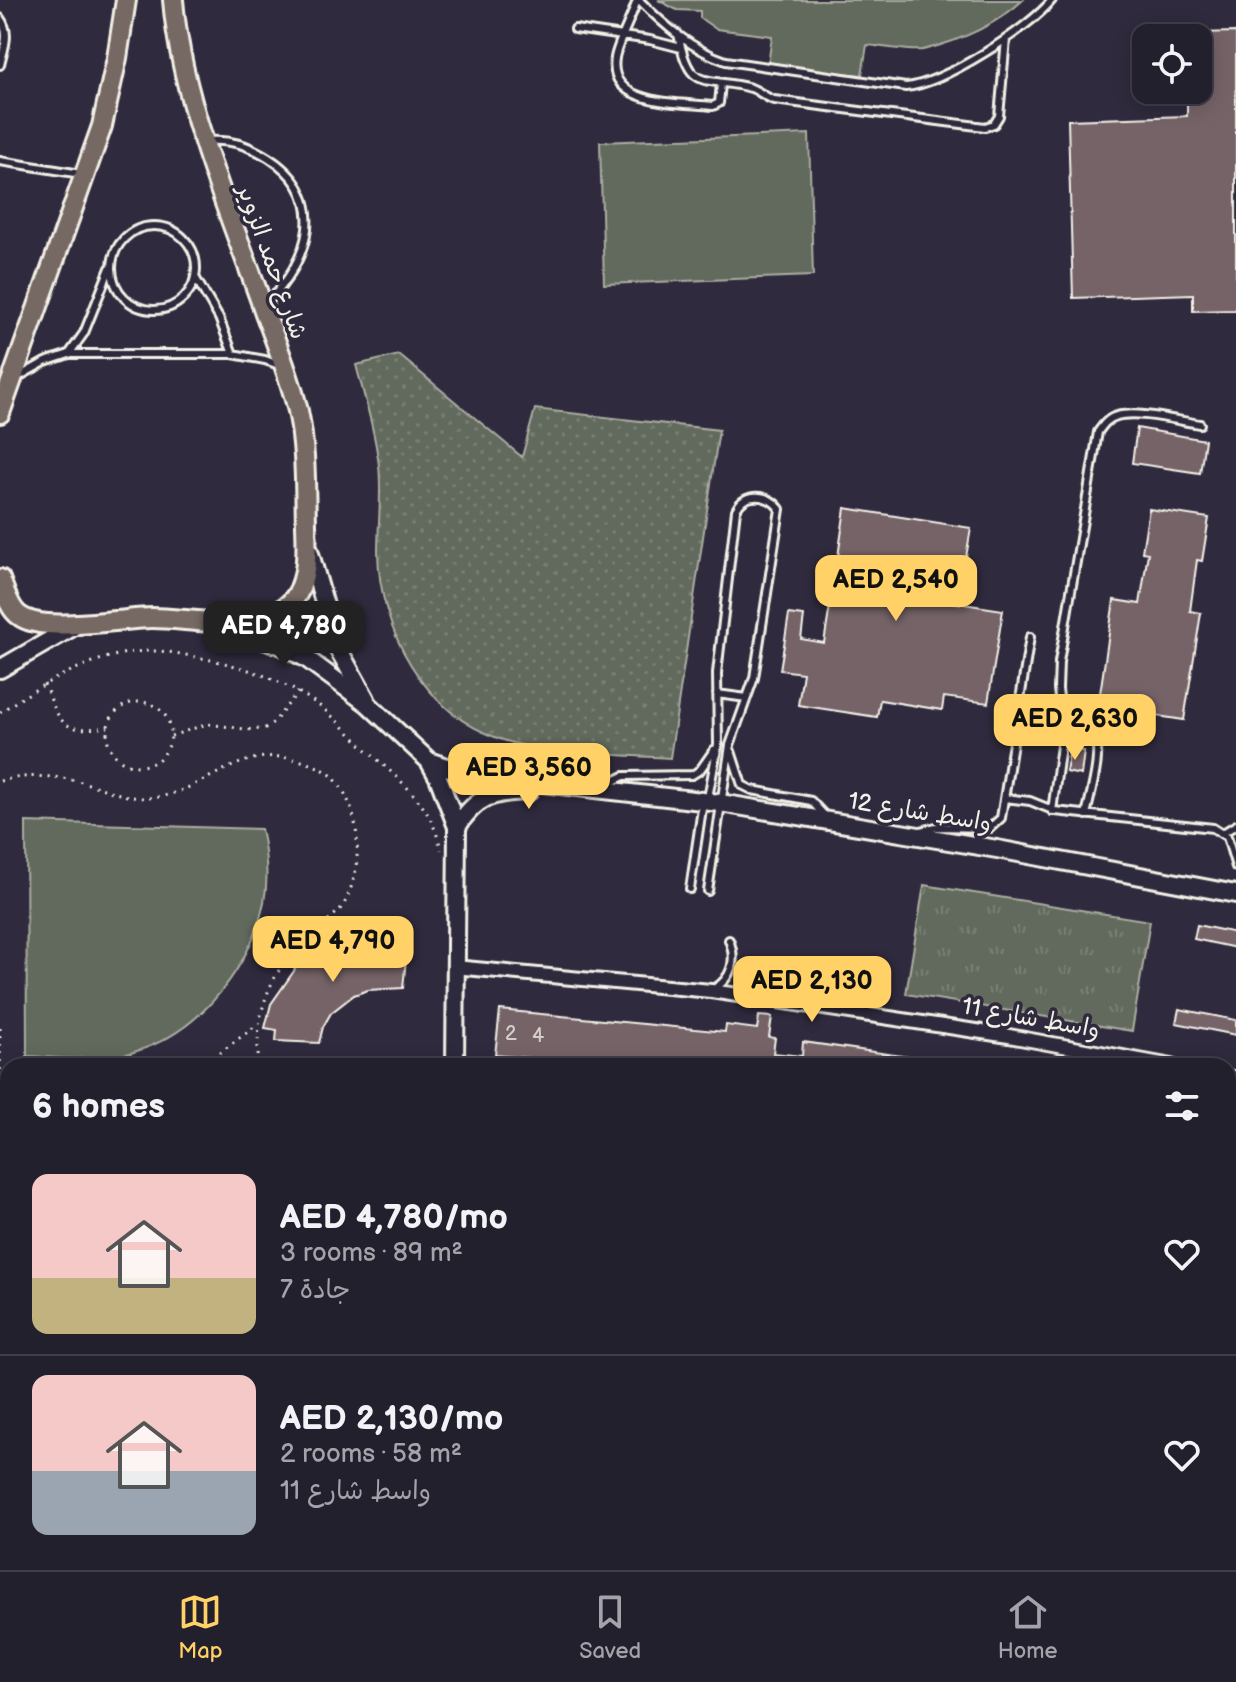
<!DOCTYPE html>
<meta charset="utf-8">
<style>
:root{--surface:#23202e;--page:#2b2836;--text:#f1f3f6;--muted:#a3a3aa;--line:#403e4a;--accent:#ffd166}
body{margin:0;font-family:"Balsamiq Sans","Playpen Sans Arabic",sans-serif;background:var(--page);color:var(--text);height:100vh;display:flex;flex-direction:column;font-size:30px;white-space:nowrap}
*{box-sizing:border-box;margin:0}
p{font-size:26px;color:var(--muted)}
.icon{flex:none;width:44px;height:44px;fill:none;stroke:currentColor;stroke-width:2;stroke-linecap:round;stroke-linejoin:round}
.map{position:relative;flex:1;overflow:hidden}
.side{position:absolute;left:0px;top:1058px;width:1236px;height:512px;display:flex;flex-direction:column;background:var(--surface);border-radius:24px 24px 0 0;box-shadow:0 4px 20px #0003,0 0 0 2px var(--line)}
.side>*{flex:none}
.buttons{position:absolute;left:1132px;top:24px;display:grid;gap:16px}
.buttons a{display:grid;place-items:center;width:80px;height:80px;border-radius:16px;background:var(--surface);box-shadow:0 4px 20px #0003,0 0 0 2px var(--line);font-size:40px}
.price{position:absolute;translate:-50% -68px;padding:0 18px;border-radius:16px;background:var(--accent);color:#111;font-size:26px;line-height:52px;filter:drop-shadow(0 2px 4px #0008)}
.price::after{content:'';position:absolute;left:50%;top:48px;width:24px;height:18px;margin-left:-12px;background:inherit;clip-path:polygon(0 0,100% 0,50% 100%)}
.price.current{background:#222;color:#fff}
ul{padding:0;list-style:none}
li{display:flex;align-items:center;gap:24px;height:200px;padding:0 32px}
li+li{border-top:2px solid var(--line)}
li span{display:grid;place-items:center;flex:none;width:224px;height:160px;border-radius:16px;color:#555}
li>.icon{margin-inline-start:auto}
span .icon{width:96px;height:96px;fill:#fffc;stroke-width:1}
li b{font-size:34px}
h2{display:flex;justify-content:space-between;align-items:center;height:96px;padding:0 32px;font-size:34px}
.tab-bar{display:flex;justify-content:space-around;align-items:center;height:112px;border-top:2px solid var(--line);background:var(--surface);font-size:22px;color:var(--muted)}
.tab-bar a{display:grid;justify-items:center;gap:4px}
.tab-bar .current{color:var(--accent)}
.map>svg:first-child{display:block}
</style>
<div class="map">
<svg width="1236" height="1570" viewBox="0 0 1236 1570">
<defs>
<pattern id="grass-tufts" width="24" height="20" patternUnits="userSpaceOnUse" patternTransform="scale(2)"><rect width="24" height="20" fill="#626a5d"/><path d="M3 7l-1-3M5 7V3M7 7l1-3M15 17l-1-3M17 17v-4M19 17l1-3" fill="none" stroke="#798074"/></pattern>
<pattern id="park-dots" width="8" height="8" patternUnits="userSpaceOnUse" patternTransform="scale(2)"><rect width="8" height="8" fill="#626a5d"/><path d="M2 2h.1M6 6h.1" fill="none" stroke="#798074" stroke-width="1.8" stroke-linecap="round"/></pattern>
</defs>
<rect width="100%" height="100%" fill="#2f2a3d"/>
<filter id="ink" filterUnits="userSpaceOnUse"><feTurbulence type="fractalNoise" baseFrequency=".0125" numOctaves="2"/><feDisplacementMap in="SourceGraphic" scale="16" xChannelSelector="R" yChannelSelector="G"/><feConvolveMatrix kernelMatrix="1 2 1 2 8 2 1 2 1" color-interpolation-filters="sRGB"/></filter>
<g filter="url(#ink)">
<path fill="url(#grass-tufts)" stroke="#abaea2" stroke-width="2" d="M924 885 1150 921 1132 1031 906 994Z"/>
<path fill="url(#park-dots)" stroke="#abaea2" stroke-width="2" d="M399 355 522 457 535 409 719 430 670 758C619 754 548 756 500 739 424 713 379 630 378 552 378 523 382 495 379 466 375 432 365 399 356 365Z"/>
<path fill="#626a5d" stroke="#abaea2" stroke-width="2" d="M658 0H1023C995 26 959 41 923 50 913 52 879 46 867 45L862 75 768 65 772 36 716 29 700 18V11L677 10Z
M809 134 813 276 604 284 600 142Z
M26 822 261 829C266 852 269 878 264 902 251 965 204 1027 143 1049 106 1063 65 1058 27 1056Z"/>
<path fill="#756368" stroke="#f4f1e8" stroke-width="2" d="M1236 32V310L1193 311V294L1073 298 1068 120 1187 116V90H1198V33Z
M1137 428 1205 440 1200 473 1132 463Z
M845 508 971 528 963 575 955 574 950 602 1003 610 988 703 944 697 942 710 880 700 877 717 798 705 803 673 780 670 789 614 804 616 801 639 824 643 833 587 840 588 845 558 838 557Z
M1149 509 1209 518 1202 561 1197 560 1190 611 1201 613 1184 720 1098 707 1114 600 1140 604 1148 553 1142 552Z
M1070 749 1084 751 1081 775 1066 772Z
M1197 925 1236 933V948L1194 939Z
M359 935H389L388 949 407 950 403 988 368 990 354 995 331 1013 323 1027 319 1043 276 1041 277 1030 265 1028 271 1004 294 971 300 953 306 949 323 951 340 940Z
M1179 1009 1236 1020V1035L1176 1023Z
M500 1010 725 1032 726 1025 757 1029 759 1016 772 1017 769 1037 775 1038 773 1053 802 1056 803 1042 924 1059 923 1066H620L495 1055Z"/>
<g fill="none" stroke-linecap="round" stroke-linejoin="round">
<defs>
<path id="service" d="M637 0C632 17 617 44 615 58 607 107 681 102 713 106L719 103 721 84
M639 0C664 25 692 50 726 61L906 87C941 85 1030 28 1052 0
M0 18C11 33 4 48 0 65
M575 29 650 40 681 48
M678 34C690 94 703 75 751 88 759 91 765 97 774 100L985 127 994 124 999 116 1006 39
M206 141C231 139 248 145 269 158 331 198 309 261 266 304
M0 161 81 174
M112 268a42 42 0 1 1 84 0a42 42 0 1 1-84 0Z
M195 277 219 318 233 354
M69 354 84 333 110 268
M20 376 45 362 69 354H233L265 360 282 366
M717 694 747 698
M1063 716C1073 720 1085 722 1092 731 1105 747 1090 796 1086 815
M731 751 742 785 752 790 811 801 826 817
M603 786 624 776 692 775 700 770 714 750
M708 798 718 744 717 673 736 510C745 491 769 494 780 509L754 678 730 745 708 891
M1005 798 1030 801 1055 811 1213 828 1227 837 1236 867
M1052 811 1063 731 1058 689 1059 662 1098 432C1103 425 1108 418 1117 416 1137 410 1179 421 1200 424
M917 832 936 827 990 828 1001 818 1030 637
M1223 833 1236 825
M690 889 703 802
M714 989C732 978 737 960 729 940
M783 1562 785 1570"/>
<path id="minor" d="M454 967 711 991 1009 1036 1172 1066
M1228 1077 1236 1079
M1228 1262 1236 1264
M1228 1449 1236 1451
M878 1562 930 1570"/>
<path id="secondary" d="M309 550 337 647 366 699
M217 626 280 645 307 659 368 704 429 761 438 777 457 827 455 1066
M0 669 78 624
M429 761 470 775 720 803 997 849 1236 894
M457 827C476 796 493 792 529 791
M451 1570V1562"/>
<path id="primary" d="M0 413 102 126 117 58 126 0
M0 579C5 591 9 609 20 616 39 630 92 623 115 621 127 620 140 618 152 618 192 618 253 634 288 605 309 588 307 551 306 525 305 487 306 448 298 411 290 377 277 345 265 313 245 256 222 199 204 142 189 96 177 48 173 0"/>
</defs>
<use href="#service" stroke="#f4f1e8" stroke-width="12"/>
<use href="#minor" stroke="#f4f1e8" stroke-width="18"/>
<use href="#secondary" stroke="#f4f1e8" stroke-width="22"/>
<use href="#primary" stroke="#f4f1e8" stroke-width="24"/>
<path stroke="#f4f1e8" stroke-width="3" stroke-dasharray="2 6" stroke-linecap="butt" d="M44 684C62 725 60 733 108 727
M107 734a32 32 0 1 1 64 0a32 32 0 1 1-64 0Z
M0 712C45 682 101 649 157 651 175 652 194 657 211 660 250 668 285 682 317 704 335 717 351 735 367 750 401 782 431 802 441 850
M171 736 207 724 253 730 265 728 274 722 298 692
M0 781C23 775 49 775 73 780 99 785 121 799 149 798 197 795 232 752 281 757 298 759 320 765 332 776 362 807 364 865 345 902 341 911 331 917 324 924 305 942 283 959 272 983 259 1010 256 1037 259 1066
M0 1028 1 1165 8 1183
M209 1061 220 1066
M259 1064 294 1066
M191 1066 209 1061 258 1024
M0 1246 8 1233
M0 1351 8 1361
M0 1401 8 1390
M304 1570 308 1562"/>
<use href="#service" stroke="#2f2a3d" stroke-width="6"/>
<use href="#minor" stroke="#2f2a3d" stroke-width="12"/>
<use href="#secondary" stroke="#2f2a3d" stroke-width="16"/>
<use href="#primary" stroke="#766964" stroke-width="18"/>
</g>
</g>
<g text-anchor="middle" dominant-baseline="central" stroke-width="7" stroke-linejoin="round" paint-order="stroke">
<g font-size="20" fill="#d4cec8">
<text x="511" y="1034">2</text>
<text x="538" y="1036">4</text>
</g>
<g font-size="24" fill="#f4f1e8" stroke="#2f2a3d">
<text transform="translate(272 262) rotate(70)">شارع حمد الزوير</text>
<text transform="translate(920 812) rotate(9)">واسط شارع 12</text>
<text transform="translate(1031 1018) rotate(10)">واسط شارع 11</text>
</g>
</g>
</svg>
<div class="buttons">
<a><svg class="icon" aria-label="locate" viewBox="0 0 24 24"><circle cx="12" cy="12" r="6"/><path d="M12 2v4M12 18v4M2 12h4M18 12h4"/></svg></a>
</div>
<b class="price" style="left:896px;top:623px">AED 2,540</b>
<b class="price current" style="left:284px;top:669px">AED 4,780</b>
<b class="price" style="left:1075px;top:762px">AED 2,630</b>
<b class="price" style="left:529px;top:811px">AED 3,560</b>
<b class="price" style="left:333px;top:984px">AED 4,790</b>
<b class="price" style="left:812px;top:1024px">AED 2,130</b>
<section class="side">
<h2>6 homes<svg class="icon" aria-label="filters" viewBox="0 0 24 24"><path d="M4 7h16M4 17h16"/><circle cx="9" cy="7" r="2"/><circle cx="15" cy="17" r="2"/></svg></h2>
<ul>
<li><span style="background:linear-gradient(#f6c9c9 65%,#c2b280 0)"><svg class="icon" aria-label="home" viewBox="0 0 24 24"><path d="M3 11l9-7 9 7M6 9v11h12V9"/></svg></span><div><b>AED 4,780/mo</b><p>3 rooms · 89 m²</p><p>جادة 7</p></div><svg class="icon" aria-label="heart" viewBox="0 0 24 24"><path d="M12 20l-8-8c-3-5 5-10 8-4 3-6 11-1 8 4z"/></svg></li>
<li><span style="background:linear-gradient(#f6c9c9 60%,#9aa5b1 0)"><svg class="icon" aria-label="home" viewBox="0 0 24 24"><path d="M3 11l9-7 9 7M6 9v11h12V9"/></svg></span><div><b>AED 2,130/mo</b><p>2 rooms · 58 m²</p><p>واسط شارع 11</p></div><svg class="icon" aria-label="heart" viewBox="0 0 24 24"><path d="M12 20l-8-8c-3-5 5-10 8-4 3-6 11-1 8 4z"/></svg></li>
</ul>
</section>
</div>
<nav class="tab-bar">
<a class="current"><svg class="icon" aria-label="map" viewBox="0 0 24 24"><path d="M3 6l6-2 6 2 6-2v14l-6 2-6-2-6 2zM9 4v14M15 6v14"/></svg>Map</a>
<a><svg class="icon" aria-label="saved" viewBox="0 0 24 24"><path d="M7 4h10v16l-5-4-5 4z"/></svg>Saved</a>
<a><svg class="icon" aria-label="home" viewBox="0 0 24 24"><path d="M3 11l9-7 9 7M6 9v11h12V9"/></svg>Home</a>
</nav>
